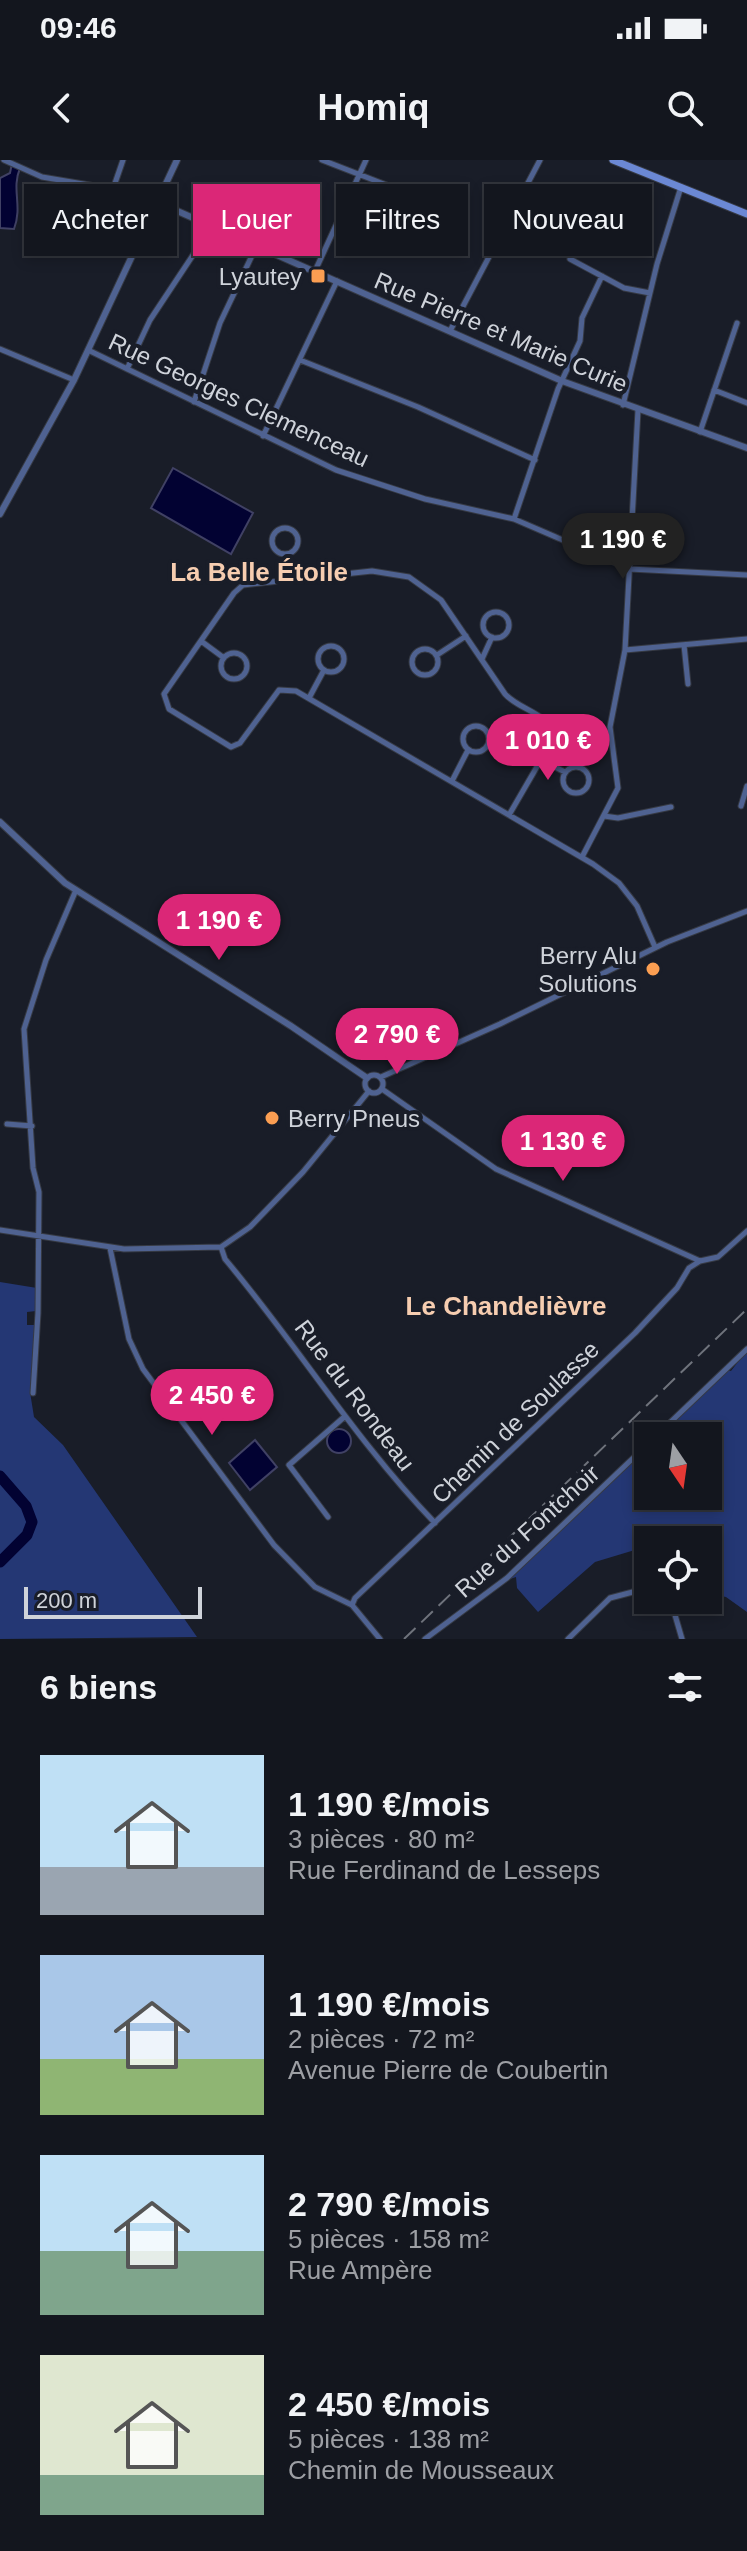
<!DOCTYPE html>
<html lang="fr">
<meta charset="utf-8">
<style>
:root{--surface:#13161e;--page:#1c1f27;--text:#f1f3f6;--muted:#9d9fa4;--line:#32353c;--accent:#db2777}
body{margin:0;font-family:Arial,sans-serif;background:var(--page);color:var(--text);height:100vh;display:flex;flex-direction:column;font-size:30px;white-space:nowrap}
*{box-sizing:border-box;margin:0}
p{font-size:26px;color:var(--muted)}
.icon{flex:none;width:44px;height:44px;fill:none;stroke:currentColor;stroke-width:2;stroke-linecap:round;stroke-linejoin:round}
.map{position:relative;height:1479px;overflow:hidden}
.details{display:flex;flex-direction:column;background:var(--surface);flex:1}
.details>*{flex:none}
.guide{position:absolute;left:24px;top:24px;width:700px;height:72px;display:flex;gap:16px}
.needle{width:52px;rotate:167deg}
.controls{position:absolute;left:634px;top:1262px;display:grid;gap:16px}
.controls a{display:grid;place-items:center;width:88px;height:88px;border-radius:0px;background:var(--surface);box-shadow:0 4px 12px #0003,0 0 0 2px var(--line);font-size:40px}
.scale{position:absolute;left:24px;bottom:20px;width:178px;box-sizing:border-box;padding-left:8px;border:4px solid #cfd3da;border-top:0;font-size:22px;line-height:28px;white-space:nowrap;color:#cfd3da;-webkit-text-stroke:6px #191d28;paint-order:stroke}
.price{position:absolute;translate:-50% -68px;padding:0 18px;border-radius:28px;background:var(--accent);color:#fff;font-size:26px;line-height:52px;filter:drop-shadow(0 2px 4px #0008)}
.price::after{content:'';position:absolute;left:50%;top:48px;width:24px;height:18px;margin-left:-12px;background:inherit;clip-path:polygon(0 0,100% 0,50% 100%)}
.price.active{background:#222;color:#fff}
ul{padding:0;list-style:none}
li{display:flex;align-items:center;gap:24px;height:200px;padding:0 40px}
li span{display:grid;place-items:center;flex:none;width:224px;height:160px;border-radius:0px;color:#555}
li>.icon{margin-inline-start:auto}
span .icon{width:96px;height:96px;fill:#fffc;stroke-width:1}
li b{font-size:34px}
h2{display:flex;justify-content:space-between;align-items:center;height:96px;padding:0 40px;font-size:34px}
.pill{padding:0 28px;border-radius:0px;background:var(--surface);box-shadow:0 4px 12px #0003,0 0 0 2px var(--line);font-size:28px;line-height:72px}
.pill.active{background:var(--accent);color:#fff}
.status{display:flex;justify-content:space-between;align-items:center;height:56px;padding:0 40px;background:var(--surface);direction:ltr}
.status svg{height:22px;fill:currentColor}
header{display:flex;justify-content:space-between;align-items:center;height:104px;padding:0 40px;background:var(--surface);font-size:36px;font-weight:600}
.map>svg:first-child{display:block}
</style>
<div class="status"><b>09:46</b><svg viewBox="0 0 49 12"><path d="M0 12V9h3v3zM5 12V6h3v6zM10 12V3h3v9zM15 12V0h3v12zM26 1h20v11H26zM47 4h2v5h-2z"/></svg></div>
<header><svg class="icon" aria-label="back" viewBox="0 0 24 24"><path d="M15 5l-7 7 7 7"/></svg>Homiq<svg class="icon" aria-label="search" viewBox="0 0 24 24"><circle cx="10" cy="10" r="6"/><path d="M15 15l6 6"/></svg></header>
<div class="map">
<svg width="747" height="1479" viewBox="0 0 747 1479">
<rect width="100%" height="100%" fill="#191d28"/>
<path fill="#243774" d="M0 1122 37 1128 36 1151 27 1152V1165H36L30 1232 34 1257 63 1285 197 1477 0 1479Z
M744 1194H747V1452L726 1437 716 1435 708 1413V1380H648V1386L595 1402 538 1452 517 1428 516 1417 510 1419 648 1287V1336H670L664 1346 680 1336H708V1276H660L727 1210 731 1211Z"/>
<path fill="#020232" stroke="#404164" stroke-width="2" d="M12 3 20 8C11 30 23 45 14 69L0 68V18L10 13Z
M173 308 253 353 231 394 151 348Z
M327 1281a12 12 0 1 1 24 0a12 12 0 1 1-24 0Z
M255 1280 277 1307 250 1330 229 1303Z"/>
<g fill="none" stroke-linecap="round" stroke-linejoin="round">
<path stroke="#020232" stroke-width="11" d="M0 1316 26 1346 32 1362 27 1375 0 1402"/>
<defs>
<path id="minor" d="M4 0 42 17 113 29 157 42
M322 0 425 40
M95 26C90 46 98 62 114 74
M113 29 123 0
M570 99 624 128 650 133
M315 111 366 0
M450 171 540 0
M0 189 74 220
M88 190 336 310 425 339 514 359 630 409 747 415
M300 200 418 247 535 300
M127 209 150 160 197 89 204 62
M714 230 747 243
M194 242 220 163 257 85
M623 245 657 104 681 27
M700 272 737 163
M263 276 337 121
M514 359 558 229 580 181 582 158 602 116
M272 381a13 13 0 1 1 26 0a13 13 0 1 1-26 0Z
M286 395 289 419
M483 465a13 13 0 1 1 26 0a13 13 0 1 1-26 0Z
M201 481 224 498
M684 485 688 524
M318 499a13 13 0 1 1 26 0a13 13 0 1 1-26 0Z
M412 502a13 13 0 1 1 26 0a13 13 0 1 1-26 0Z
M625 490 747 479
M221 506a13 13 0 1 1 26 0a13 13 0 1 1-26 0Z
M437 495 466 476
M482 499 492 477
M309 538 324 510
M463 579a13 13 0 1 1 26 0a13 13 0 1 1-26 0Z
M541 600 565 612
M563 620a13 13 0 1 1 26 0a13 13 0 1 1-26 0Z
M452 621 468 590
M741 646 747 626
M509 655 553 579C554 554 520 551 505 534L441 440 409 417 372 411 243 425 234 433 164 534 169 549 231 587 240 583 279 530 296 531 593 704 619 723 637 746 655 787
M604 656 618 658 671 647
M582 697 618 628 610 567 625 490 638 250
M365 924a9 9 0 1 1 18 0a9 9 0 1 1-18 0Z
M381 917 500 864 667 782 747 751
M382 929 496 1009 700 1101 718 1097 747 1071
M7 964 32 966
M0 1070 124 1089 221 1087 250 1067 303 1012 369 931
M221 1087 225 1099C298 1186 356 1281 435 1363
M110 1088 129 1179 143 1209 274 1385 315 1427 352 1445
M33 1233 38 1153 39 1032 33 1008 24 869 46 800 76 730
M656 1276 747 1189
M328 1357 289 1305 343 1258
M663 1440 675 1455 682 1479
M352 1445 355 1438 635 1173 677 1128 689 1108 700 1101
M352 1445 380 1479
M425 1479 507 1418 648 1284
M568 1479 610 1438 648 1428"/>
<path id="tertiary" d="M157 42 562 221 747 288
M0 354 74 220 177 0
M0 662 65 723 291 866 367 918"/>
<path id="secondary" d="M613 0 747 54"/>
</defs>
<use href="#minor" stroke="#363a44" stroke-width="7"/>
<use href="#tertiary" stroke="#363a44" stroke-width="8"/>
<use href="#secondary" stroke="#363a44" stroke-width="9"/>
<use href="#minor" stroke="#4f6291" stroke-width="5"/>
<use href="#tertiary" stroke="#4f6291" stroke-width="6"/>
<use href="#secondary" stroke="#6b88d4" stroke-width="7"/>
<path stroke="#6f737c" stroke-width="2" stroke-dasharray="16 8" stroke-linecap="butt" d="M404 1479 747 1149"/>
</g>
<g fill="#fb9e52" stroke="#191d28" stroke-width="3">
<rect x="310" y="108" width="16" height="16" rx="4"/>
<circle cx="653" cy="809" r="8"/>
<circle cx="272" cy="958" r="8"/>
</g>
<g text-anchor="middle" dominant-baseline="central" stroke-width="8" stroke-linejoin="round" paint-order="stroke">
<g font-size="24" fill="#cfd3da" stroke="#191d28" text-anchor="end">
<text x="302" y="116">Lyautey</text>
<text x="637" y="795">Berry Alu<tspan x="637" dy="28">Solutions</tspan></text>
<text x="288" y="958" text-anchor="start">Berry Pneus</text>
</g>
<g font-size="24" fill="#cfd3da" stroke="#191d28">
<text transform="translate(501 172) rotate(23)">Rue Pierre et Marie Curie</text>
<text transform="translate(239 240) rotate(25)">Rue Georges Clemenceau</text>
<text transform="translate(355 1235) rotate(53)">Rue du Rondeau</text>
<text transform="translate(515 1262) rotate(-44)">Chemin de Soulasse</text>
<text transform="translate(527 1371) rotate(-42)">Rue du Fontchoir</text>
</g>
<g font-size="26" font-weight="bold" fill="#f6cdb0" stroke="#191d28">
<text x="259" y="412">La Belle Étoile</text>
<text x="506" y="1146">Le Chandelièvre</text>
</g>
</g>
</svg>
<div class="controls">
<a><svg class="needle" viewBox="-14 -14 28 28"><path d="M0-13l5 13h-10z" fill="#e53935"/><path d="M0 13l5-13h-10z" fill="#9d9fa4"/></svg></a>
<a><svg class="icon" aria-label="locate" viewBox="0 0 24 24"><circle cx="12" cy="12" r="6"/><path d="M12 2v4M12 18v4M2 12h4M18 12h4"/></svg></a>
</div>
<div class="scale">200 m</div>
<b class="price active" style="left:623px;top:421px">1 190 €</b>
<b class="price" style="left:548px;top:622px">1 010 €</b>
<b class="price" style="left:219px;top:802px">1 190 €</b>
<b class="price" style="left:397px;top:916px">2 790 €</b>
<b class="price" style="left:563px;top:1023px">1 130 €</b>
<b class="price" style="left:212px;top:1277px">2 450 €</b>
<div class="guide">
<a class="pill">Acheter</a>
<a class="pill active">Louer</a>
<a class="pill">Filtres</a>
<a class="pill">Nouveau</a>
</div>
</div>
<section class="details">
<h2>6 biens<svg class="icon" aria-label="filters" viewBox="0 0 24 24"><path d="M4 7h16M4 17h16"/><circle cx="9" cy="7" r="2"/><circle cx="15" cy="17" r="2"/></svg></h2>
<ul>
<li><span style="background:linear-gradient(#bfe0f5 70%,#9aa5b1 0)"><svg class="icon" aria-label="home" viewBox="0 0 24 24"><path d="M3 11l9-7 9 7M6 9v11h12V9"/></svg></span><div><b>1 190 €/mois</b><p>3 pièces · 80 m²</p><p>Rue Ferdinand de Lesseps</p></div></li>
<li><span style="background:linear-gradient(#a9c7e8 65%,#8fb573 0)"><svg class="icon" aria-label="home" viewBox="0 0 24 24"><path d="M3 11l9-7 9 7M6 9v11h12V9"/></svg></span><div><b>1 190 €/mois</b><p>2 pièces · 72 m²</p><p>Avenue Pierre de Coubertin</p></div></li>
<li><span style="background:linear-gradient(#bfe0f5 60%,#7fa58c 0)"><svg class="icon" aria-label="home" viewBox="0 0 24 24"><path d="M3 11l9-7 9 7M6 9v11h12V9"/></svg></span><div><b>2 790 €/mois</b><p>5 pièces · 158 m²</p><p>Rue Ampère</p></div></li>
<li><span style="background:linear-gradient(#dfe7d0 75%,#7fa58c 0)"><svg class="icon" aria-label="home" viewBox="0 0 24 24"><path d="M3 11l9-7 9 7M6 9v11h12V9"/></svg></span><div><b>2 450 €/mois</b><p>5 pièces · 138 m²</p><p>Chemin de Mousseaux</p></div></li>
</ul>
</section>
